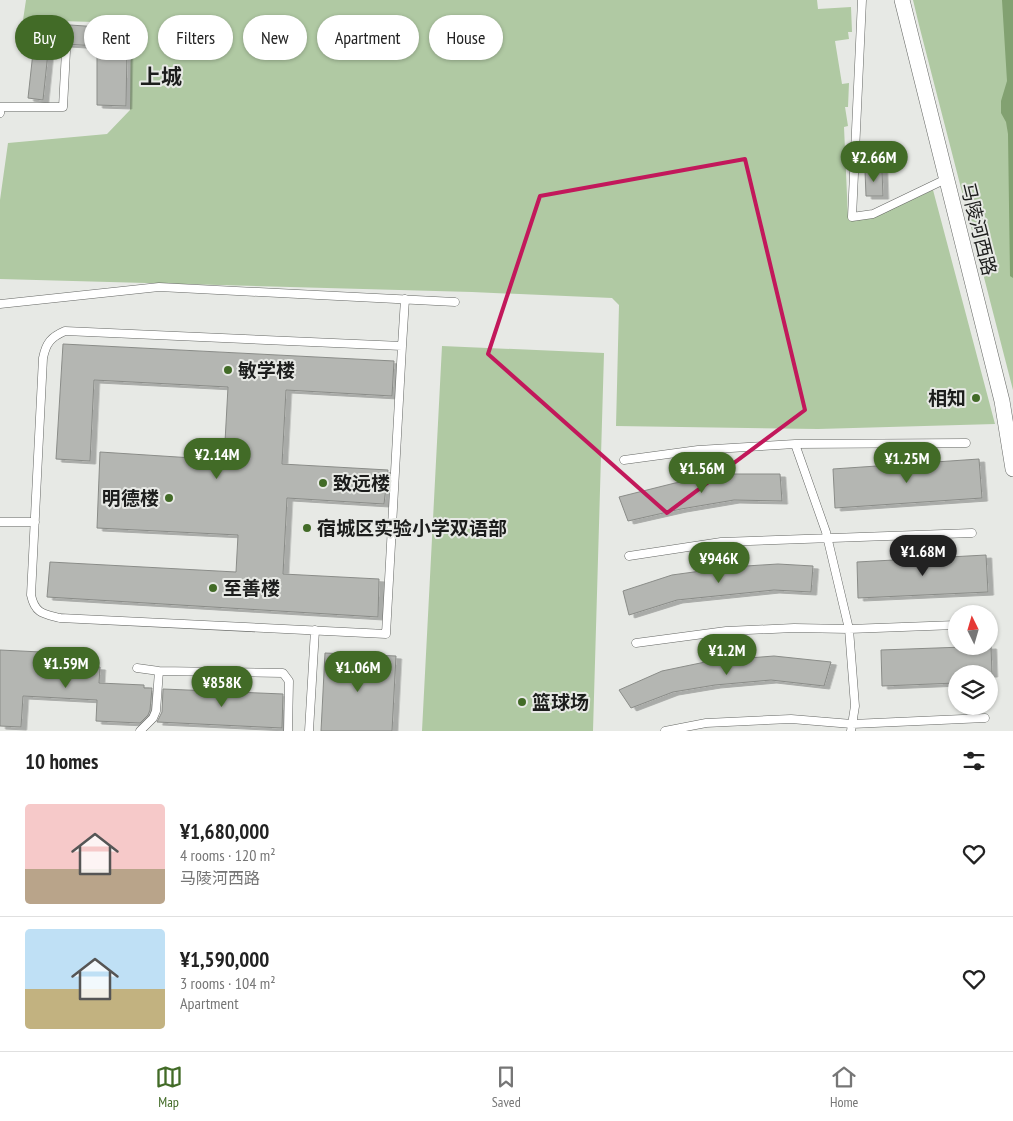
<!DOCTYPE html>
<meta charset="utf-8">
<style>
:root{--surface:#fff;--page:#f2f2f2;--text:#222;--muted:#767676;--line:#e0e0e0;--accent:#426b27}
body{margin:0;font-family:"PT Sans Narrow","Noto Sans SC",sans-serif;background:var(--page);color:var(--text);height:100vh;display:flex;flex-direction:column;font-size:19px;white-space:nowrap}
*{box-sizing:border-box;margin:0}
p{font-size:16px;color:var(--muted)}
.icon{flex:none;width:28px;height:28px;fill:none;stroke:currentColor;stroke-width:2;stroke-linecap:round;stroke-linejoin:round}
.map{position:relative;height:731px;overflow:hidden}
.panel{display:flex;flex-direction:column;background:var(--surface);flex:1}
.panel>*{flex:none}
.top-card{position:absolute;left:15px;top:15px;width:500px;height:45px;display:flex;gap:10px}
.needle{width:32px;rotate:355deg}
.buttons{position:absolute;left:948px;top:605px;display:grid;gap:10px}
.buttons a{display:grid;place-items:center;width:50px;height:50px;border-radius:50%;background:var(--surface);box-shadow:0 1px 4px #0004;font-size:25px}
.price{position:absolute;translate:-50% -42px;padding:0 11px;border-radius:18px;background:var(--accent);color:#fff;font-size:16px;line-height:32px;filter:drop-shadow(0 1px 2px #0008)}
.price::after{content:'';position:absolute;left:50%;top:30px;width:15px;height:11px;margin-left:-8px;background:inherit;clip-path:polygon(0 0,100% 0,50% 100%)}
.price.selected{background:#222;color:#fff}
ul{padding:0;list-style:none}
li{display:flex;align-items:center;gap:15px;height:125px;padding:0 25px}
li+li{border-top:1px solid var(--line)}
li span{display:grid;place-items:center;flex:none;width:140px;height:100px;border-radius:5px;color:#555}
li>.icon{margin-inline-start:auto}
span .icon{width:60px;height:60px;fill:#fffc;stroke-width:1}
li b{font-size:21px}
h2{display:flex;justify-content:space-between;align-items:center;height:60px;padding:0 25px;font-size:21px}
.pill{padding:0 18px;border-radius:22px;background:var(--surface);box-shadow:0 1px 4px #0004;font-size:18px;line-height:45px}
.pill.selected{background:var(--accent);color:#fff}
.tabs{display:flex;justify-content:space-around;align-items:center;height:70px;border-top:1px solid var(--line);background:var(--surface);font-size:14px;color:var(--muted)}
.tabs a{display:grid;justify-items:center;gap:2px}
.tabs .selected{color:var(--accent)}
.map>svg:first-child{display:block}
</style>
<div class="map">
<svg width="1013" height="731" viewBox="0 0 1013 731">
<defs>
<filter id="shadow"><feDropShadow dx="5.5" dy="3" stdDeviation="0" flood-color="#0004"/></filter>
</defs>
<rect width="100%" height="100%" fill="#e7e9e5"/>
<path fill="#b0c9a3" d="M26 0H817L818 9 851 7 852 32H848L849 39 835 41 842 84 849 83 848 107H845L848 126 844 127 848 218 876 216 933 190 995 424 818 429 616 426 619 305 612 298 472 292 0 279V200L8 143 107 134 130 110 131 23 23 20Z
M913 0H1013V390L919 25Z
M442 346 604 353 593 731H422Z"/>
<path fill="#82a171" d="M1002 0H1013V278L1010 276 1008 134 1006 122 1001 113V101L1007 81Z"/>
<path fill="#b4b6b2" stroke="#8a8c88" filter="url(#shadow)" d="M55 24 115 28 114 50H127L126 106 97 105V46L49 43 43 100 28 98 36 25 55 27Z
M882 170 883 196H866L865 171Z
M63 344 394 361 392 396 286 390 282 464 388 470 384 504 287 498 283 574 379 579 378 617 47 597 50 562 236 572 238 535 97 528 100 452 224 460 228 387 94 380 90 461 56 459Z
M979 459 982 498 835 508 833 469Z
M730 474H780L782 501 734 500 681 509 628 521 619 497 675 483Z
M986 555 988 592 858 598 857 562Z
M778 564 813 566 811 592 774 590 677 600 629 615 623 591 672 575 730 567Z
M991 646 992 674H956V683L882 686 881 650Z
M0 650 41 652V665L100 667 99 683 144 685V688H152L150 710 148 715 140 723 96 721 97 700 23 696 21 727 0 726Z
M325 653 396 656 392 731H321Z
M774 656 831 662 824 686 771 680 715 685 673 692 631 708 619 690 662 671 710 661Z
M163 689 283 694 282 728 157 722 162 712Z"/>
<g fill="none" stroke-linecap="round" stroke-linejoin="round">
<defs>
<path id="service" d="M862 0 852 217 873 214 946 179
M0 113 1 107H63L66 51
M0 304 159 287 455 302
M65 331 402 346 386 634 60 618C44 614 35 614 31 595L43 358C46 343 51 337 65 331Z
M402 346 405 299
M795 444 826 532 849 629 855 706 851 731
M624 460 698 450 795 444 966 443
M0 522H35
M629 556 721 542 972 533
M636 643 726 631 794 628 849 629 956 625
M137 668 159 671 283 673 289 681 288 731
M140 731 153 718 156 711 159 671
M309 731 315 630
M665 731 706 723 791 719 852 724 985 718"/>
<path id="minor" d="M902 0 1002 401 1013 469"/>
</defs>
<use href="#service" stroke="#656764" stroke-width="9"/>
<use href="#minor" stroke="#656764" stroke-width="16"/>
<use href="#service" stroke="#fff" stroke-width="8"/>
<use href="#minor" stroke="#fff" stroke-width="15"/>
</g>
<path fill="none" stroke="#c2185b" stroke-width="4" stroke-linejoin="round" d="M745 159 805 410 667 513 488 354 540 196Z"/>
<g fill="#426b27" stroke="#e7e9e5" stroke-width="2">
<circle cx="228" cy="370" r="5"/>
<circle cx="976" cy="398" r="5"/>
<circle cx="323" cy="483" r="5"/>
<circle cx="169" cy="498" r="5"/>
<circle cx="307" cy="528" r="5"/>
<circle cx="213" cy="588" r="5"/>
<circle cx="522" cy="702" r="5"/>
</g>
<g text-anchor="middle" dominant-baseline="central" stroke-width="4" stroke-linejoin="round" paint-order="stroke">
<g font-size="19" fill="#1c1d1c" stroke="#e7e9e5">
<text transform="translate(979 229) rotate(76)">马陵河西路</text>
</g>
<g font-size="19" font-weight="bold" fill="#1c1d1c" stroke="#e7e9e5" text-anchor="start">
<text x="238" y="370">敏学楼</text>
<text x="966" y="398" text-anchor="end">相知</text>
<text x="333" y="483">致远楼</text>
<text x="159" y="498" text-anchor="end">明德楼</text>
<text x="317" y="528">宿城区实验小学双语部</text>
<text x="223" y="588">至善楼</text>
<text x="532" y="702">篮球场</text>
</g>
<g font-size="21" font-weight="bold" fill="#1c1d1c" stroke="#e7e9e5">
<text x="161" y="76">上城</text>
</g>
</g>
</svg>
<div class="buttons">
<a><svg class="needle" viewBox="-14 -14 28 28"><path d="M0-13l5 13h-10z" fill="#e53935"/><path d="M0 13l5-13h-10z" fill="#767676"/></svg></a>
<a><svg class="icon" aria-label="layers" viewBox="0 0 24 24"><path d="M12 4l9 5-9 5-9-5zM3 14l9 5 9-5"/></svg></a>
</div>
<b class="price" style="left:874px;top:183px">¥2.66M</b>
<b class="price" style="left:217px;top:480px">¥2.14M</b>
<b class="price" style="left:907px;top:484px">¥1.25M</b>
<b class="price" style="left:702px;top:494px">¥1.56M</b>
<b class="price selected" style="left:923px;top:577px">¥1.68M</b>
<b class="price" style="left:719px;top:584px">¥946K</b>
<b class="price" style="left:727px;top:676px">¥1.2M</b>
<b class="price" style="left:66px;top:689px">¥1.59M</b>
<b class="price" style="left:358px;top:693px">¥1.06M</b>
<b class="price" style="left:222px;top:708px">¥858K</b>
<div class="top-card">
<a class="pill selected">Buy</a>
<a class="pill">Rent</a>
<a class="pill">Filters</a>
<a class="pill">New</a>
<a class="pill">Apartment</a>
<a class="pill">House</a>
</div>
</div>
<section class="panel">
<h2>10 homes<svg class="icon" aria-label="filters" viewBox="0 0 24 24"><path d="M4 7h16M4 17h16"/><circle cx="9" cy="7" r="2"/><circle cx="15" cy="17" r="2"/></svg></h2>
<ul>
<li><span style="background:linear-gradient(#f6c9c9 65%,#b9a48a 0)"><svg class="icon" aria-label="home" viewBox="0 0 24 24"><path d="M3 11l9-7 9 7M6 9v11h12V9"/></svg></span><div><b>¥1,680,000</b><p>4 rooms · 120 m²</p><p>马陵河西路</p></div><svg class="icon" aria-label="heart" viewBox="0 0 24 24"><path d="M12 20l-8-8c-3-5 5-10 8-4 3-6 11-1 8 4z"/></svg></li>
<li><span style="background:linear-gradient(#bfe0f5 60%,#c2b280 0)"><svg class="icon" aria-label="home" viewBox="0 0 24 24"><path d="M3 11l9-7 9 7M6 9v11h12V9"/></svg></span><div><b>¥1,590,000</b><p>3 rooms · 104 m²</p><p>Apartment</p></div><svg class="icon" aria-label="heart" viewBox="0 0 24 24"><path d="M12 20l-8-8c-3-5 5-10 8-4 3-6 11-1 8 4z"/></svg></li>
</ul>
</section>
<nav class="tabs">
<a class="selected"><svg class="icon" aria-label="map" viewBox="0 0 24 24"><path d="M3 6l6-2 6 2 6-2v14l-6 2-6-2-6 2zM9 4v14M15 6v14"/></svg>Map</a>
<a><svg class="icon" aria-label="saved" viewBox="0 0 24 24"><path d="M7 4h10v16l-5-4-5 4z"/></svg>Saved</a>
<a><svg class="icon" aria-label="home" viewBox="0 0 24 24"><path d="M3 11l9-7 9 7M6 9v11h12V9"/></svg>Home</a>
</nav>
